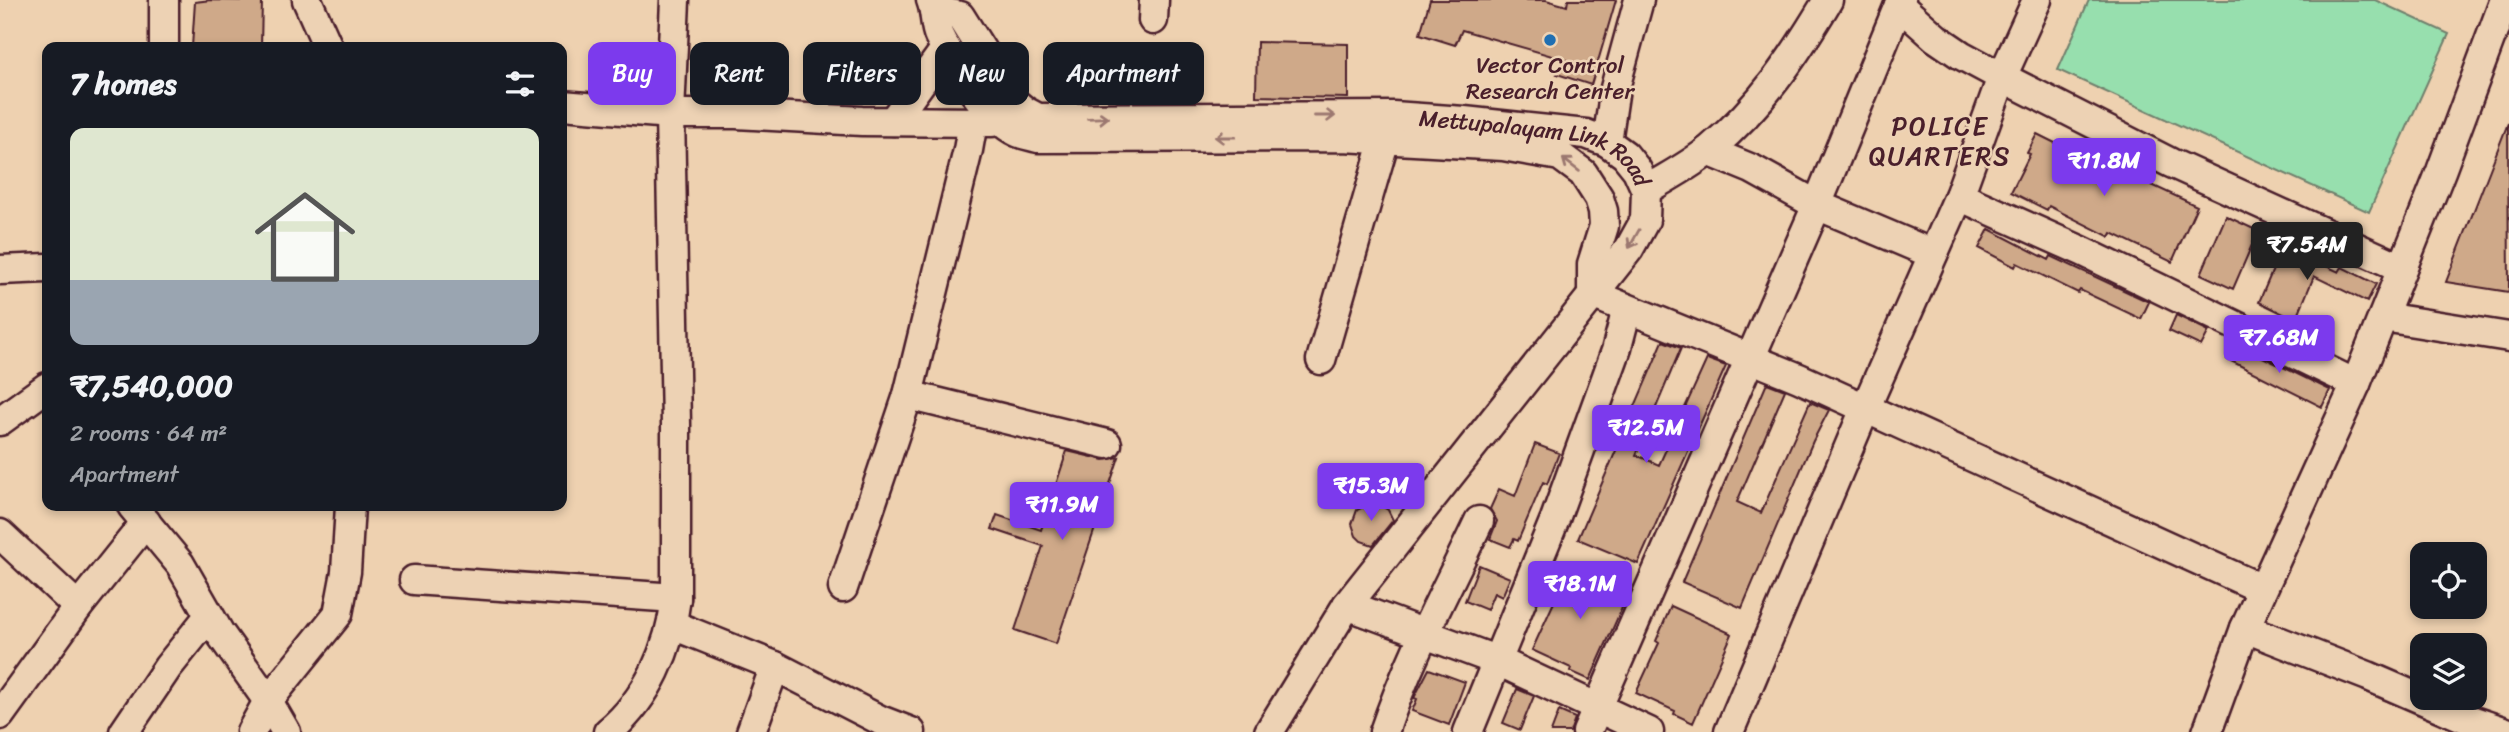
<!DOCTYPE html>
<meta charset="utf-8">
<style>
:root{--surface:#171b24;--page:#20242c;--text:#f1f3f6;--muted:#9ea1a6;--line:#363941;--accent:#7c3aed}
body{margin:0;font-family:Sriracha,sans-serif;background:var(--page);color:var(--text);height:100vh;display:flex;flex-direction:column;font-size:26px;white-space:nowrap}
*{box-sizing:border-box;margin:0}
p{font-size:23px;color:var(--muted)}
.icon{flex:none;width:38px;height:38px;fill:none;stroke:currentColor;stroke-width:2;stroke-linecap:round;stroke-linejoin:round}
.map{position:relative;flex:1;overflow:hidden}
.side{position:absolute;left:42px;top:42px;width:525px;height:469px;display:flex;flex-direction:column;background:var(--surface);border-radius:14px;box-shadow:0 4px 10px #0003}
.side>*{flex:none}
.top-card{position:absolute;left:588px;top:42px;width:665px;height:63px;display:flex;gap:14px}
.controls{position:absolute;left:2410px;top:542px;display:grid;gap:14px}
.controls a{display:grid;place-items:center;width:77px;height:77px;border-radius:14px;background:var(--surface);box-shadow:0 4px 10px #0003;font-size:35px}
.price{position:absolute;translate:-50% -60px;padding:0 16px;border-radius:7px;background:var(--accent);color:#fff;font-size:23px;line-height:46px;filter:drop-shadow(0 2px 4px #0008)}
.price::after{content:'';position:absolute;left:50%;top:42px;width:21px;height:16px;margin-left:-10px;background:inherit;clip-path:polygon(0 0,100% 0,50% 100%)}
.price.selected{background:#222;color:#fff}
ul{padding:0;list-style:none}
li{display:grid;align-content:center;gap:14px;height:371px;padding:0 28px}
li+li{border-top:2px solid var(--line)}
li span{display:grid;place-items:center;height:217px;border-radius:14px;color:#555}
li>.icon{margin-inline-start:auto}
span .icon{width:126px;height:126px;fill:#fffc;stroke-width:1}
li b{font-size:30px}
h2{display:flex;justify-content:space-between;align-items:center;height:84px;padding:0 28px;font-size:30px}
.chip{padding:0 24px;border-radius:14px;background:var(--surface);box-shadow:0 4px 10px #0003;font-size:24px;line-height:63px}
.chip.selected{background:var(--accent);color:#fff}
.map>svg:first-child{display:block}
</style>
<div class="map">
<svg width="2509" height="732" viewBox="0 0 2509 732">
<rect width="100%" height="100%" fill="#eed1b0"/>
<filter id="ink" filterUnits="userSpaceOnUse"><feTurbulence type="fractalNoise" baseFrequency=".0143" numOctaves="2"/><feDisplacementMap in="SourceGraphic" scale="14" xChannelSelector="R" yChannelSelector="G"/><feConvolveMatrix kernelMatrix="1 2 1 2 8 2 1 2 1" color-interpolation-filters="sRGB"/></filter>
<g filter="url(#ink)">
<path fill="#97dfae" stroke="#707f6c" stroke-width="2" d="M2089 0H2375L2449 34 2369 212 2058 70Z"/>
<path fill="#cfa989" stroke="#4a1f2b" stroke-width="2" d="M211 0 262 1 261 47H192L195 2Z
M1430 0H1546L1567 6 1568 0H1616L1591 85 1557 74 1566 60 1462 30 1455 45 1420 34Z
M1257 42 1348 44V98L1256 96Z
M2508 123 2509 292 2446 282Z
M2037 134 2097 164 2098 160 2197 206 2172 262 2112 233 2110 237 2049 206 2047 210 2011 192 2030 154 2027 153Z
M2226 216 2258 231 2233 289 2201 274Z
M1989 229 2049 260 2051 256 2149 302 2141 319 2080 290 2078 293 2017 263 2015 267 1979 248Z
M2283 246 2339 272 2342 267 2376 284 2367 302 2314 276 2296 320 2259 302Z
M2176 315 2209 331 2201 346 2169 331Z
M1663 341 1681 348 1636 455 1659 465 1707 359 1726 366 1638 564 1578 539Z
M2234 343 2330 390 2322 407 2227 359Z
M1767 383 1785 390 1737 502 1761 513 1810 402 1829 410 1813 441 1742 608 1682 582Z
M1535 444 1559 453 1547 484 1543 482 1518 541 1514 539 1510 547 1490 539 1497 521 1490 509 1499 489 1515 496Z
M1067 451 1104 460 1119 457 1056 644 1015 630 1043 546 992 529 997 515 1041 530Z
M1376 503 1388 510 1393 520 1373 545 1361 541 1356 536 1352 524 1357 510 1369 504Z
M1568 564 1629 592 1590 680 1570 671 1571 668 1532 650 1555 600 1552 598Z
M1479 565 1510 578 1502 597 1494 593 1487 610 1465 601Z
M1671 606 1732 634 1693 723 1674 714 1675 711 1636 693 1659 643 1656 641Z
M1429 669 1465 682 1449 725 1412 711 1417 699 1414 698Z
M1517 689 1534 696 1520 730 1503 723Z
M1559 711 1575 718 1570 732H1551Z"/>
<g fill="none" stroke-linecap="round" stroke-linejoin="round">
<defs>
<g id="minor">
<path d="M307 0 328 47"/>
<path d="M931 0C936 12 934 25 939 36 953 66 988 118 1017 132 1023 135 1031 136 1038 138L1343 137 1503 146 1560 156 1583 173 1599 198 1603 211 1604 226 1592 264V294"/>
<path d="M1899 5 1936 38 1961 55 2002 77 2171 163 2402 268"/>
<path id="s1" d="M936 11 960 16 1014 102 1025 111 1038 118 1393 116 1464 121 1586 134 1607 142 1625 155 1637 170 1646 190 1645 220 1629 249 1347 605 1269 732"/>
<path d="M1153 20 1154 0"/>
<path d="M164 47V0"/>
<path d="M562 105 670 114H736L862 121 992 122"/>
<path d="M893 121 946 48"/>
<path d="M1607 142 1615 88 1639 0"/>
<path d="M1708 151 1752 169 1817 205 1933 254"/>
<path d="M1646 190C1667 177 1691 165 1710 149 1762 105 1794 57 1828 0"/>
<path d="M1959 196 2082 251 2356 384"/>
<path d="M0 270 47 268"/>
<path d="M1592 294 1799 378 2262 589"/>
<path d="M2383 317 2509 337"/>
<path d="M1321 360 1385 139"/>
<path d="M908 395 1107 444"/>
<path d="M0 421 47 387"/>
<path d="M132 506 180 564 219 632 268 701 286 732"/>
<path d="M0 534 78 607"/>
<path d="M414 580 676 598"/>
<path d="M843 588 908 395 968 150 973 122"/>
<path d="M1347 605 1498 661 1649 732"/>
<path d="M673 625 775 666 880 720 911 732"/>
<path d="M2245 628 2368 676 2465 718 2506 732"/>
<path d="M0 715 78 607 146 522"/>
<path d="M124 732 168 667 209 616"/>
<path d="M251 732 268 701 338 614 346 572 350 506"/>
<path d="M608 732C648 699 670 648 676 598V424L670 114 675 0"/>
<path d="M751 732 775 666"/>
<path d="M1384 732C1409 658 1446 591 1479 521"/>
<path d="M1468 732 1555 519 1616 351 1627 309"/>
<path d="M1587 732 1817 205 1901 0"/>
<path d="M1729 732 1865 409 1959 196 2002 77 2037 0"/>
<path d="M2207 732 2245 628 2356 384 2441 171 2504 2"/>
</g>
</defs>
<use href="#minor" stroke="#4a1f2b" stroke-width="33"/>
<use href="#minor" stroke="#edd2b4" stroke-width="28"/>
</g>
<defs><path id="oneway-shaft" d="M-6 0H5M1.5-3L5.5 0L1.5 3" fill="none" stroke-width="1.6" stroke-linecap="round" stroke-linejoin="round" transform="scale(1.75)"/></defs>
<g stroke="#9c7870">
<use href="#oneway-shaft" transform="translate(1325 116)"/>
<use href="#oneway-shaft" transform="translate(1098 118) rotate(-2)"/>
<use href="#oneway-shaft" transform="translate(1225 137) rotate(180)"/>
<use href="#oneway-shaft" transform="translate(1571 165) rotate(-143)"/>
<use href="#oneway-shaft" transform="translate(1634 239) rotate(119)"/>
</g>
</g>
<circle fill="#1f6fb2" stroke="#edd2b4" stroke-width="2.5" cx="1550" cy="40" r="7"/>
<g text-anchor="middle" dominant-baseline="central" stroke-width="5" stroke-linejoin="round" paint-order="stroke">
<g font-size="23" fill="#4a1f2b" stroke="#edd2b4">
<text x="1550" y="65">Vector Control<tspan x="1550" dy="26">Research Center</tspan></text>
</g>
<g font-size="23" fill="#4a1f2b" stroke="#edd2b4">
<text stroke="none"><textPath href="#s1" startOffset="660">Mettupalayam Link Road</textPath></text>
</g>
<g font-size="26" letter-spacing="2" fill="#4a1f2b" stroke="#edd2b4">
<text x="1940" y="126">POLICE<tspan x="1940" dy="30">QUARTERS</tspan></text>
</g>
</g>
</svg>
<div class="controls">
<a><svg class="icon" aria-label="locate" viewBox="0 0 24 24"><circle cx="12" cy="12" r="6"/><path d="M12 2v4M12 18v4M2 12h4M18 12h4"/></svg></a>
<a><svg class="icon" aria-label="layers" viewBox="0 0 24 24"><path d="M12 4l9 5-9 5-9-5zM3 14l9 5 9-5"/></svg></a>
</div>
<b class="price" style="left:2104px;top:198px">₹11.8M</b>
<b class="price selected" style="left:2307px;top:282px">₹7.54M</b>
<b class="price" style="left:2279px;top:375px">₹7.68M</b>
<b class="price" style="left:1646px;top:465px">₹12.5M</b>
<b class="price" style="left:1371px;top:523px">₹15.3M</b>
<b class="price" style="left:1062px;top:542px">₹11.9M</b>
<b class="price" style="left:1580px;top:621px">₹18.1M</b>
<div class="top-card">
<a class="chip selected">Buy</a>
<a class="chip">Rent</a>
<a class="chip">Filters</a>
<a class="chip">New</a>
<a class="chip">Apartment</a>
</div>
<section class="side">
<h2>7 homes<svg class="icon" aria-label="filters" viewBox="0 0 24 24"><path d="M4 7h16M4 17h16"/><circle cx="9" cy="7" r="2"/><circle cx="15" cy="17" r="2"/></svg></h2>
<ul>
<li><span style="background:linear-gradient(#dfe7d0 70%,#9aa5b1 0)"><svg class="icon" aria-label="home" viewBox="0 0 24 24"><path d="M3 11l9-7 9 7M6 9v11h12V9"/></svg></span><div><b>₹7,540,000</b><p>2 rooms · 64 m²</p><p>Apartment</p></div></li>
</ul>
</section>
</div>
